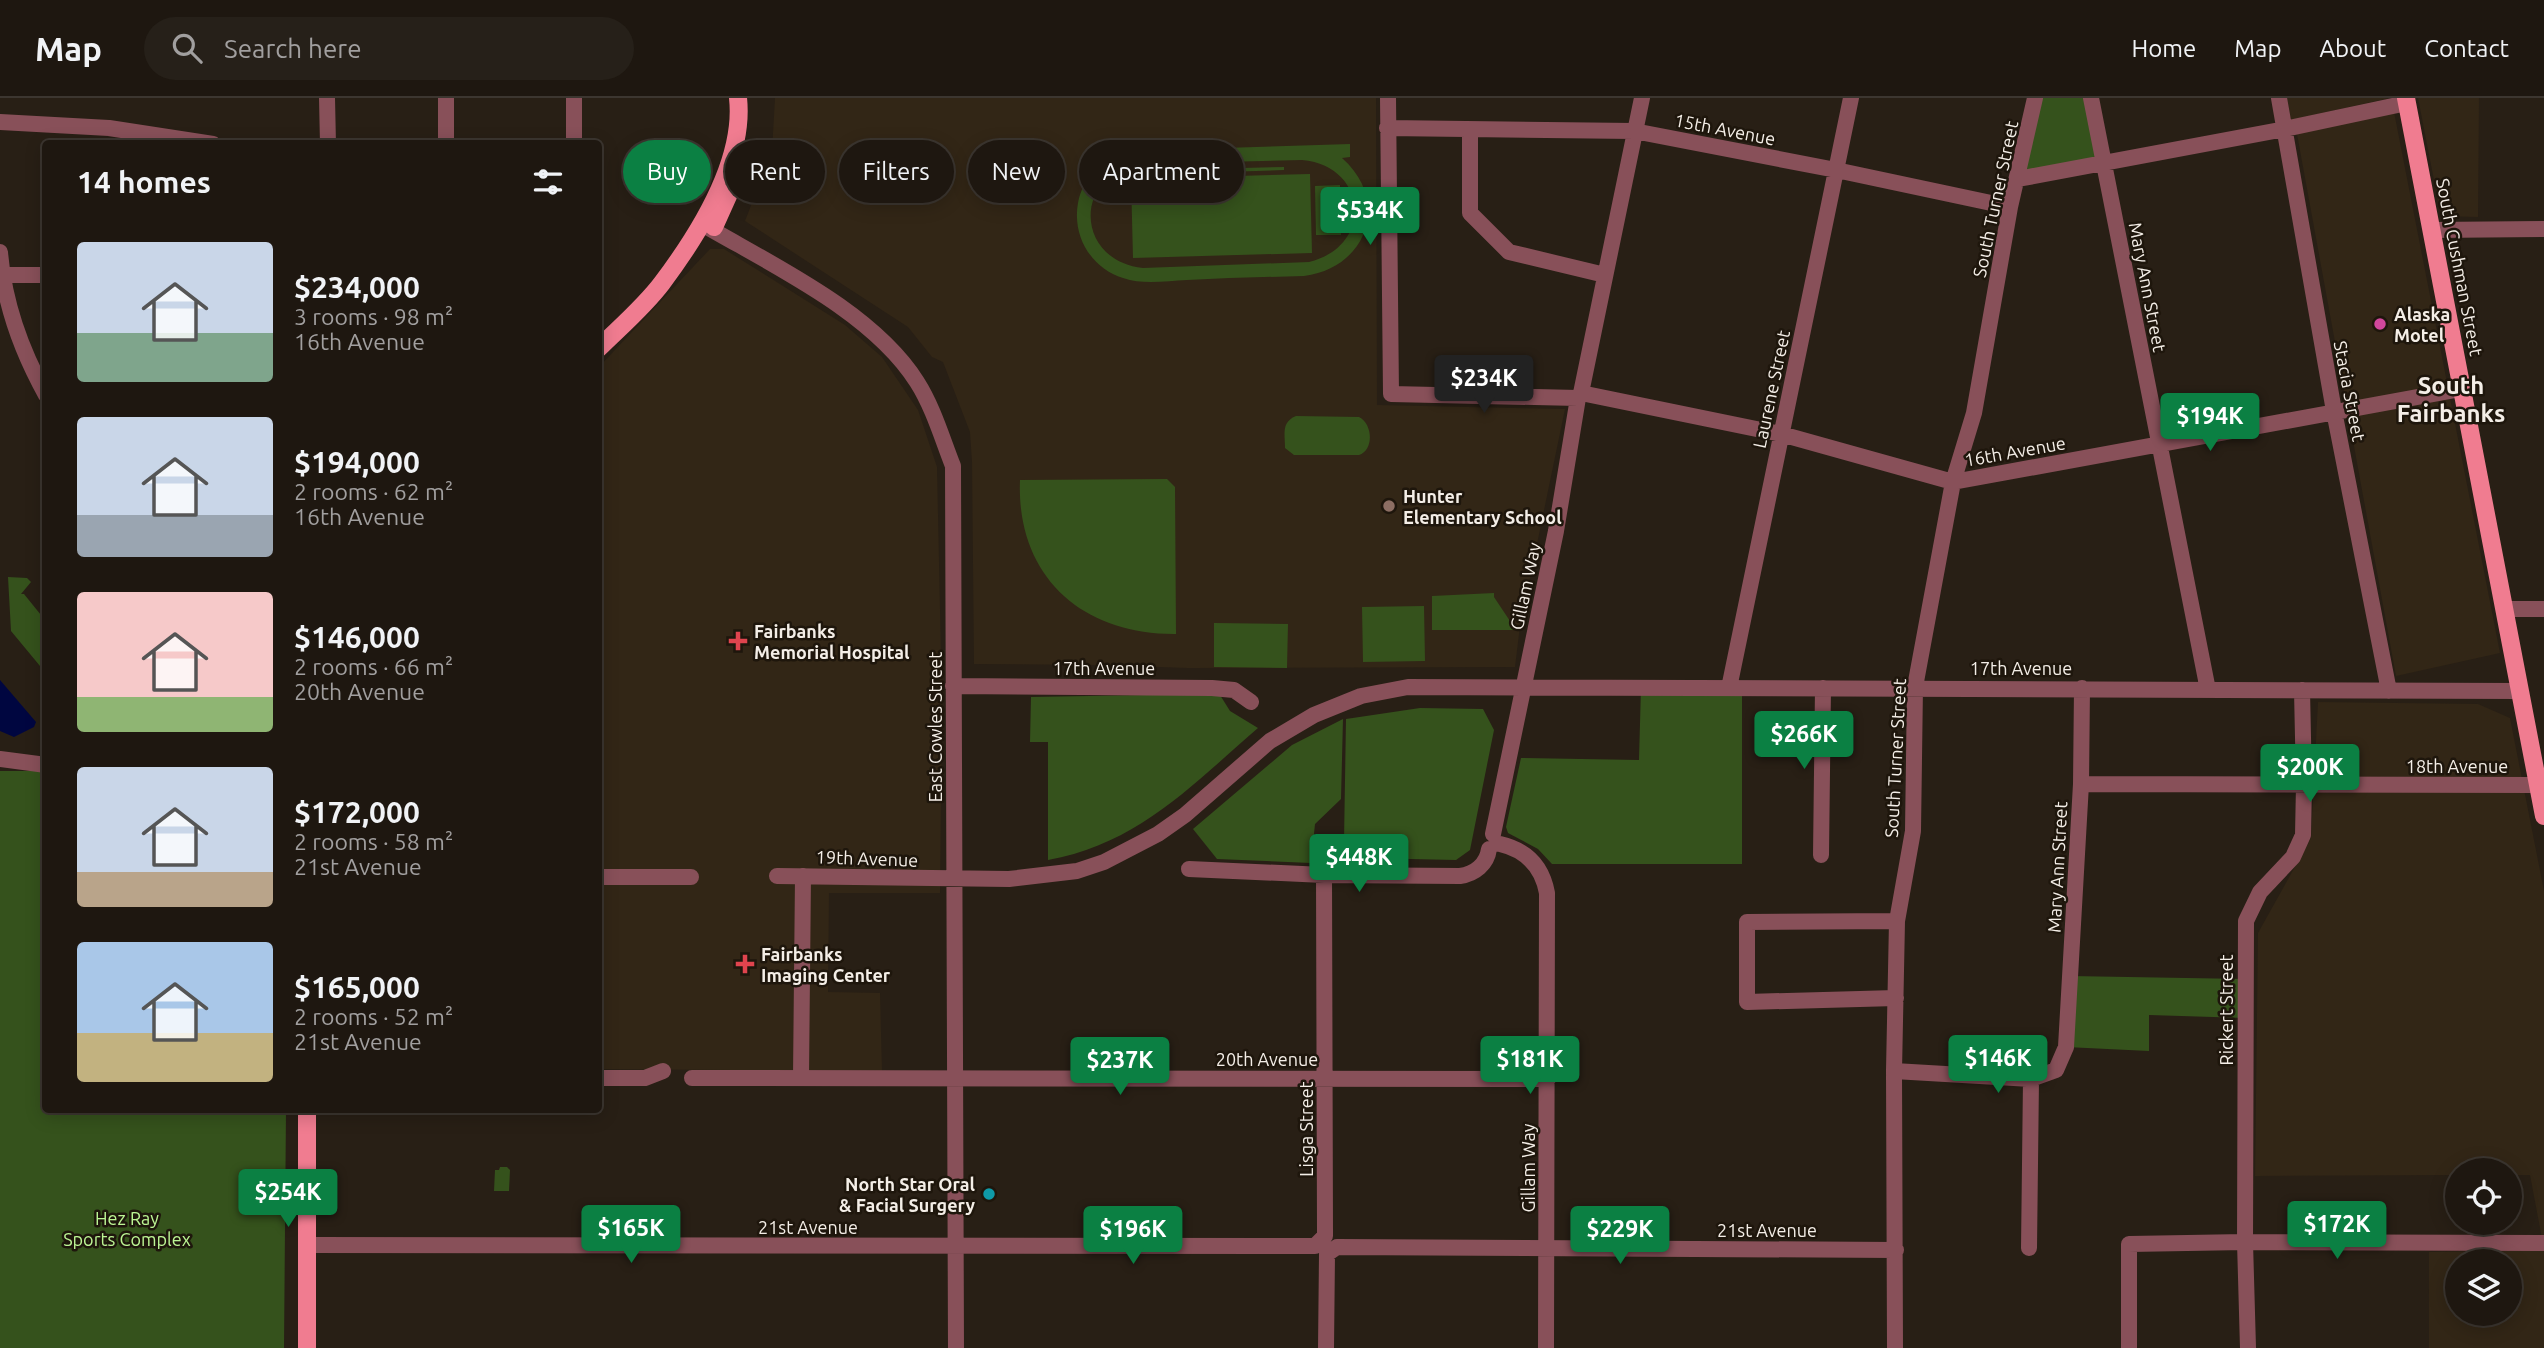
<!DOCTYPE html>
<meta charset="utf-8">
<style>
:root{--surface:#1e1710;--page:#262019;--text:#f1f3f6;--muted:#a19f9f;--line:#3c3630;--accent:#0b8043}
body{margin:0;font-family:Ubuntu,sans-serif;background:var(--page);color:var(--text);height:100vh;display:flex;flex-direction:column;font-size:26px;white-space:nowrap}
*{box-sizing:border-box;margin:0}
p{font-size:23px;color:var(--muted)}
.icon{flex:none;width:38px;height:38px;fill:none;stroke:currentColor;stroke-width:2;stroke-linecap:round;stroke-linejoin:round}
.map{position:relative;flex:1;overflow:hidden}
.drawer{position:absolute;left:42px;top:42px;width:560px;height:973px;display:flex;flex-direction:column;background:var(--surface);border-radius:7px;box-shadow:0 4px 18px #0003,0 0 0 2px var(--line)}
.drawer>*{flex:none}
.hud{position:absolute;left:623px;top:42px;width:665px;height:63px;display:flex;gap:14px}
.controls{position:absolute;left:2445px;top:1060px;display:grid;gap:14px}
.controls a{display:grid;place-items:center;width:77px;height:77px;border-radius:50%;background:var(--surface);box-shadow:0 4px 18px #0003,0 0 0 2px var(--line);font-size:35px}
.price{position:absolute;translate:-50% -60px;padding:0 16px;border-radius:7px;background:var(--accent);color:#fff;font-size:23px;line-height:46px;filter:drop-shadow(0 2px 4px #0008)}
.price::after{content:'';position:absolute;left:50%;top:42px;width:21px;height:16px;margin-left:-10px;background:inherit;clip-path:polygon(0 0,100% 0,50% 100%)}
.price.selected{background:#222;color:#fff}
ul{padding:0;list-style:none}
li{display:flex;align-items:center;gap:21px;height:175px;padding:0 35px}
li span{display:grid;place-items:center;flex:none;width:196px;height:140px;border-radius:7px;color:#555}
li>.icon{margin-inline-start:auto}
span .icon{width:84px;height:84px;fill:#fffc;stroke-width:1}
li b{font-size:30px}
h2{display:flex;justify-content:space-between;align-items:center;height:84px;padding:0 35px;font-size:30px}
.tag{padding:0 24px;border-radius:32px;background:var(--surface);box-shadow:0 4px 18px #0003,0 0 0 2px var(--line);font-size:24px;line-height:63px}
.tag.selected{background:var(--accent);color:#fff}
header{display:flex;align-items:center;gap:42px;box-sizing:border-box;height:98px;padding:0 35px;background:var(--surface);border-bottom:2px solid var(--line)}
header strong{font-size:33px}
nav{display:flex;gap:38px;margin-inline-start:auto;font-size:24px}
.search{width:490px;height:63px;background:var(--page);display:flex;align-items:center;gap:18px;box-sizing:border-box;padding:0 24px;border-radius:38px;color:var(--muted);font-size:26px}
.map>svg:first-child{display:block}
</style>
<header>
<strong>Map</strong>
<div class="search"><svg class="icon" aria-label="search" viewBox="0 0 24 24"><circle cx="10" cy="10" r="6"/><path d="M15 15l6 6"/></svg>Search here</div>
<nav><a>Home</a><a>Map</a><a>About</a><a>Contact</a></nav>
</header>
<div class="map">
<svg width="2544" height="1250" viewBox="0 0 2544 1250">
<rect width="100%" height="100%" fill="#281f15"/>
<path fill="#322616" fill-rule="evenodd" d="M775 0H1376L1377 307 1565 311 1520 528 1515 569 1188 570 1102 567 974 566 972 364 970 334 943 264 932 259 908 229 745 123 772 53Z
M2287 0H2390L2291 22Z
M2418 0H2479L2478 119 2441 118Z
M2394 14 2500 555 2396 578 2297 36Z
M710 151H724L845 227 882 259 918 312 937 369 942 607 940 795H829L828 894 880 895 882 973 599 971 598 270Z
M2318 604 2478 606 2510 620 2544 793V1151L2530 1077H2510V1073H2457V1077L2255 1078 2258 835 2311 740Z
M2544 1152V1250H2429V1154ZM2457 1164H2510V1216H2457Z"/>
<path fill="#35521c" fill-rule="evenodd" d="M2035 0H2091L2104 64 2018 81Z
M1350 46V59L1342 60C1391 103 1367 170 1304 178 1265 179 1226 180 1187 182 1166 183 1143 187 1123 180 1091 170 1072 138 1078 105 1083 78 1103 62 1127 53ZM1302 62C1368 68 1374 148 1309 164L1143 170C1072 162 1074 72 1144 66Z
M1284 69V72L1160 76V72Z
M1310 76 1312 155 1133 160 1131 81Z
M1340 87 1341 137H1316L1315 88Z
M1296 318 1359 319C1373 326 1374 352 1359 357H1294L1285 350C1285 336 1281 324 1296 318Z
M1167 381 1175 389 1176 536C1082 537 1016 478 1020 382Z
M8 479 27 480 31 484 21 496H24L45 522V568H40L11 533Z
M1494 495V499L1516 532H1432V498Z
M1424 508 1425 563 1363 564 1362 509Z
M1214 525 1288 526 1287 570 1214 569Z
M1641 589 1742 590V766H1552L1538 751 1508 735 1506 729 1521 660 1639 662Z
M1204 596 1220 597 1230 613 1258 630C1192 687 1138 746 1048 762V644H1030L1031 599Z
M1420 610 1483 611 1494 632 1470 752 1456 762 1365 760 1344 743 1346 621Z
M1343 621 1341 701 1315 726 1311 765 1217 761 1193 731 1292 647Z
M0 673H45L46 1012H286L284 1250H0Z
M2070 878 2245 881V920L2149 917V953L2066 949Z
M500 1069H507L510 1072 509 1093H494L495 1072H499Z"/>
<path fill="#000640" d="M0 582 36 624 34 629 14 639 0 633Z"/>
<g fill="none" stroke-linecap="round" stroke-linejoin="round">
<path stroke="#885059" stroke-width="16" d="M327 0 328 46
M446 0V46
M1388 0 1391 296 1578 300
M2091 0 2208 592
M2279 0 2334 313 2389 593
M0 24 109 30 213 46
M1387 30 1634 33 1836 72 2010 109
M1470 32V115L1509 154 1605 177
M574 46V0
M2018 81 2285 31 2407 5
M702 126C772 167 873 214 917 284 933 309 942 340 953 368L956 1250
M2431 132 2544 131
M0 154C4 206 21 252 46 297
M2 177H46
M1581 295 1781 336 1953 384 2461 291
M2504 511H2544
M953 588 1212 590 1234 592 1251 604
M1729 590 1851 0
M0 661 46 667
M2081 686 2538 687
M1493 736 1556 433 1578 300 1581 295 1642 0
M1500 746C1526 752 1542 768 1547 795L1546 1250
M1821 757 1823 590
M1189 771 1324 777 1460 778C1475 776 1487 766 1489 751
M777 778 1009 781 1077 773 1104 764 1158 736 1185 717 1270 643 1314 617 1361 598 1408 589 2520 593
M598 779H691
M1896 900 1747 904V824L1897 823
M1894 973 2031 981 2056 972 2066 949 2081 686 2082 590
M801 979 803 778
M598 980H645L663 973
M692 980 1548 981
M307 1147 1315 1148 1325 1138V1131L1324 777
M2029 1150 2031 981
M1326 1250 1327 1156 1337 1149 1896 1152
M1895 1250 1894 973 1897 823 1913 733 1915 589 1953 384 1974 315 2010 109 2035 0
M2129 1250V1146L2245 1144 2544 1145
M2248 1250 2245 1144 2246 823 2260 794 2293 759 2303 737 2304 687 2302 592"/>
<path stroke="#f07c90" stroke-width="18" d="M2406 0 2544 718
M714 129 732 89 741 61
M598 251C619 230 644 209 662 185 698 137 745 63 738 0
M307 1012V1250"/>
</g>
<circle fill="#d1479c" stroke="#1e160c" stroke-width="2.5" cx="2380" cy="226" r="7"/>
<circle fill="#8d6e63" stroke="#1e160c" stroke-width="2.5" cx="1389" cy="408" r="7"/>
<g fill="#e0444e" stroke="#1e160c" stroke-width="2.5">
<path d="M734.5 532.5h7v7h7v7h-7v7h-7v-7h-7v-7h7z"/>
<path d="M741.5 855.5h7v7h7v7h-7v7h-7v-7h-7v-7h7z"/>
</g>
<circle fill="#0f9aa8" stroke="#1e160c" stroke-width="2.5" cx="989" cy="1096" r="7"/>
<g text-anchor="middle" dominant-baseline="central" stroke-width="5" stroke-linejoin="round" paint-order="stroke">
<g font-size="18" fill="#f4eee7" stroke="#1e160c">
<text transform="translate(1725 31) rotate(11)">15th Avenue</text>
<text transform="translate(1995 101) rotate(-78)">South Turner Street</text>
<text transform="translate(2460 169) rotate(79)">South Cushman Street</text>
<text transform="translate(2148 189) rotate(79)">Mary Ann Street</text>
<text transform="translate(1771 291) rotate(-78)">Laurene Street</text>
<text transform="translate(2350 293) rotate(79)">Stacia Street</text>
<text transform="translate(2015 353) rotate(-10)">16th Avenue</text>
<text transform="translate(1525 488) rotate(-78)">Gillam Way</text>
<text x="1104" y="570">17th Avenue</text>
<text x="2021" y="570">17th Avenue</text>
<text transform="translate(935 629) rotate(-90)">East Cowles Street</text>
<text transform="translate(1895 660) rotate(-87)">South Turner Street</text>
<text x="2457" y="668">18th Avenue</text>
<text transform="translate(867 760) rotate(2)">19th Avenue</text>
<text transform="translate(2057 769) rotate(-87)">Mary Ann Street</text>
<text transform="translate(2226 912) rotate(-90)">Rickert Street</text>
<text x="1267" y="961">20th Avenue</text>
<text transform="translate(1306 1031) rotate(-90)">Lisga Street</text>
<text transform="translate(1528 1070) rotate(-90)">Gillam Way</text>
<text x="808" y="1129">21st Avenue</text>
<text x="1767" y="1132">21st Avenue</text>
</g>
<g font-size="18" font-weight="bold" fill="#f4eee7" stroke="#1e160c" text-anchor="start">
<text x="2394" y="216">Alaska<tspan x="2394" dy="21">Motel</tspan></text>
<text x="1403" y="398">Hunter<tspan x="1403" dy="21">Elementary School</tspan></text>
<text x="754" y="533">Fairbanks<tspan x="754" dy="21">Memorial Hospital</tspan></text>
<text x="761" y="856">Fairbanks<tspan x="761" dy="21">Imaging Center</tspan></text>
<text x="975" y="1086" text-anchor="end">North Star Oral<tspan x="975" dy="21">&amp; Facial Surgery</tspan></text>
</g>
<g font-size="18" fill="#bcf594" stroke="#1e160c">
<text x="127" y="1120">Hez Ray<tspan x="127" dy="21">Sports Complex</tspan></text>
</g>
<g font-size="24" font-weight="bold" fill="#f4eee7" stroke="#1e160c">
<text x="2451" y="287">South<tspan x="2451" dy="28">Fairbanks</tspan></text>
</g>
</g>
</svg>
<div class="controls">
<a><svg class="icon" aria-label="locate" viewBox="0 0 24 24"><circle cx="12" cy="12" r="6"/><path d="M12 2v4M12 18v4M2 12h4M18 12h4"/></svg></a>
<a><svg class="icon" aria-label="layers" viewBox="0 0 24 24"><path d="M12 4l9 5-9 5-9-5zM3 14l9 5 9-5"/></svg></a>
</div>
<b class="price" style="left:1370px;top:149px">$534K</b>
<b class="price selected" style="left:1484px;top:317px">$234K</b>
<b class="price" style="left:2210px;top:355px">$194K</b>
<b class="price" style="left:1804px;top:673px">$266K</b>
<b class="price" style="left:2310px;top:706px">$200K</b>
<b class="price" style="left:1359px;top:796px">$448K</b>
<b class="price" style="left:1998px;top:997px">$146K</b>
<b class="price" style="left:1530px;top:998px">$181K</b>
<b class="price" style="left:1120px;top:999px">$237K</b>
<b class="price" style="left:288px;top:1131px">$254K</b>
<b class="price" style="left:2337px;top:1163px">$172K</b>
<b class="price" style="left:631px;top:1167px">$165K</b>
<b class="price" style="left:1133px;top:1168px">$196K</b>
<b class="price" style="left:1620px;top:1168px">$229K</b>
<div class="hud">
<a class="tag selected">Buy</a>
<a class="tag">Rent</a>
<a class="tag">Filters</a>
<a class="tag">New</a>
<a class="tag">Apartment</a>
</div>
<section class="drawer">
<h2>14 homes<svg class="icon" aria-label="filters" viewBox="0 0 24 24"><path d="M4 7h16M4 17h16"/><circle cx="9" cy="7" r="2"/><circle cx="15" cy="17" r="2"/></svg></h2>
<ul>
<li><span style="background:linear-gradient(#c9d6e8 65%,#7fa58c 0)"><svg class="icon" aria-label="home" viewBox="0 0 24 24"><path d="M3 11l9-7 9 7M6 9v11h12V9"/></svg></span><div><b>$234,000</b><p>3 rooms · 98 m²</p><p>16th Avenue</p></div></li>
<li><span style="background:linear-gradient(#c9d6e8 70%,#9aa5b1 0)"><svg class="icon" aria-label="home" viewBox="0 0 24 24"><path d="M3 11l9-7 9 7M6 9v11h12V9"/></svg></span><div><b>$194,000</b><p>2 rooms · 62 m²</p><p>16th Avenue</p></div></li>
<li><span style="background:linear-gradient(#f6c9c9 75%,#8fb573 0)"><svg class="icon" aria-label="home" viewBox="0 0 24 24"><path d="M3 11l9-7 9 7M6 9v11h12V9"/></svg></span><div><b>$146,000</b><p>2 rooms · 66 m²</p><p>20th Avenue</p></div></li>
<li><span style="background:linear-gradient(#c9d6e8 75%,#b9a48a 0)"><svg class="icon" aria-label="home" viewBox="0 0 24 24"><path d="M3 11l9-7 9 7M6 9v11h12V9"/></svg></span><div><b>$172,000</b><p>2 rooms · 58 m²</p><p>21st Avenue</p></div></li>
<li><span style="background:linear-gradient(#a9c7e8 65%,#c2b280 0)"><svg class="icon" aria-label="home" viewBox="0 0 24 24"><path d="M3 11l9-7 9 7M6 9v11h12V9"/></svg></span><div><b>$165,000</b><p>2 rooms · 52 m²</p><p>21st Avenue</p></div></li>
</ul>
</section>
</div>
